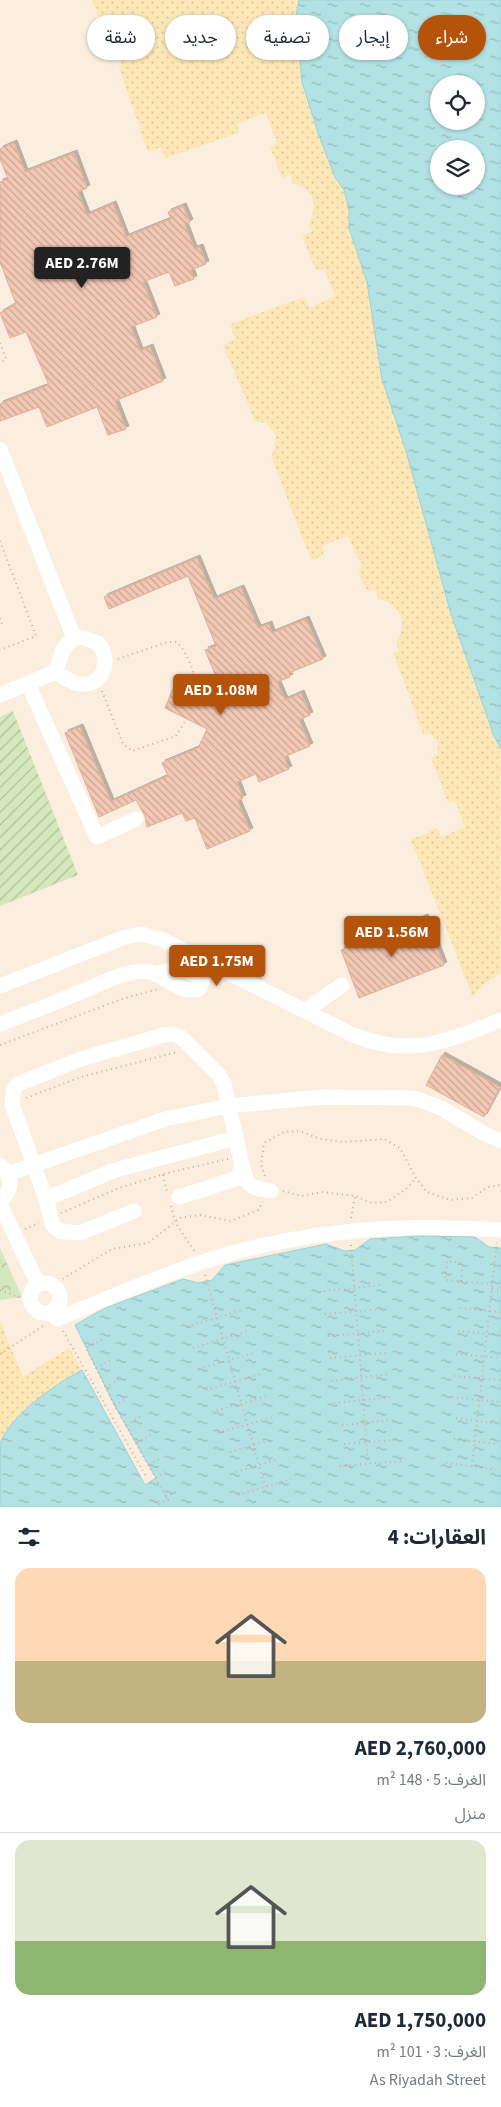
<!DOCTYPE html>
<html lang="ar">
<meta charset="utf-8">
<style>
:root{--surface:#fff;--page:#f6f6f7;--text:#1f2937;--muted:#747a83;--line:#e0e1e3;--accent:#b45309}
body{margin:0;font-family:"Source Sans 3","Noto Sans Arabic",sans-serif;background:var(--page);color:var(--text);direction:rtl;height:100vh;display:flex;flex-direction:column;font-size:19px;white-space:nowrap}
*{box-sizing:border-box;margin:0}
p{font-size:16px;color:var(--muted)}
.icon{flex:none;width:28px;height:28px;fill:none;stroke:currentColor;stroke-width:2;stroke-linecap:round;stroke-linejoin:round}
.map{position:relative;height:1507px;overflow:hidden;direction:ltr}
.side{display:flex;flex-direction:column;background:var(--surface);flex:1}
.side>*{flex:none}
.banner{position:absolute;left:15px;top:15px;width:471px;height:45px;direction:rtl;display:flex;gap:10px}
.controls{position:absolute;left:430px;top:75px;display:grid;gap:10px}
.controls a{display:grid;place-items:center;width:55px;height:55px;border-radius:50%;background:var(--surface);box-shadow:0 1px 4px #0004;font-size:25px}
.price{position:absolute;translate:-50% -42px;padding:0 11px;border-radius:5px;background:var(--accent);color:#fff;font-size:16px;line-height:32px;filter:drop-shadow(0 1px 2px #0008)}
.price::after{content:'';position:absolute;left:50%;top:30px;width:15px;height:11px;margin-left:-8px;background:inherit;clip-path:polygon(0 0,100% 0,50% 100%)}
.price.active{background:#222;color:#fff}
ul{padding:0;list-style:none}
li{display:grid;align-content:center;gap:10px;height:265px;padding:0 15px}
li+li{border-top:1px solid var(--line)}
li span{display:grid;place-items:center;height:155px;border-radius:15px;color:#555}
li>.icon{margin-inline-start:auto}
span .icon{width:90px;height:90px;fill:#fffc;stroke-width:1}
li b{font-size:21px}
h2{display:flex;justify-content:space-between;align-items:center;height:60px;padding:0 15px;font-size:21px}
.chip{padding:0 18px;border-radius:22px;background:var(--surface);box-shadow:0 1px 4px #0004;font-size:18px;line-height:45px}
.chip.active{background:var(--accent);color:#fff}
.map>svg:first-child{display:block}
</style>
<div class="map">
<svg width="501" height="1507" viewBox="0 0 501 1507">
<defs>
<pattern id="sand-dots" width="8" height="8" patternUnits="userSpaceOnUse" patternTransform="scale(1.25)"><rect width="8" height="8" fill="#fde7b7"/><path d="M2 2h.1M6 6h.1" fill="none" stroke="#dcc89f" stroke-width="1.8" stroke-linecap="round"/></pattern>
<pattern id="park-crowns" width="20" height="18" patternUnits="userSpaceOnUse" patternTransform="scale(1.25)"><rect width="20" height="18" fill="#d3e9bd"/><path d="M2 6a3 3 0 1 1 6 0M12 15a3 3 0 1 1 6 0" fill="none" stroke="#b0bf9b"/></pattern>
<pattern id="garden-furrows" width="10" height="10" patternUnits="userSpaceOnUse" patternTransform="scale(1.25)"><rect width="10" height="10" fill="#d3e9bd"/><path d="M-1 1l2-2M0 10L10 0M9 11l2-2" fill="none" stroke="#b0bf9b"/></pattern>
<pattern id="water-ripples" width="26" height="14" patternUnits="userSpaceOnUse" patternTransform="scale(1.25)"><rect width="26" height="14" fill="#b3e2e5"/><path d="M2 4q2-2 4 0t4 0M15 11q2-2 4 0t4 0" fill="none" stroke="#96babb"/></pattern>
<pattern id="building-back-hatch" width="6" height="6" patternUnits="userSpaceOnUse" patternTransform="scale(1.25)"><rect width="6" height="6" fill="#f2c8b5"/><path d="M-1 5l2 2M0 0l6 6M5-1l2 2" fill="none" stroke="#c8a595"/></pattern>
<filter id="shadow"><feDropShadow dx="3" dy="-3" stdDeviation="0" flood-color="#0004"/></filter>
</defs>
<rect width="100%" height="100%" fill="#fceede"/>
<path fill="url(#sand-dots)" d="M92 0H299L296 16 302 82 319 136 335 177 344 190 349 210V228L367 282 382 379 406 451 451 614 494 736 501 749V973L484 984 473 997 411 840 437 828 441 837 465 827 455 801 448 803 431 758 437 754 438 742 431 734H423L393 653 399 651 396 642C410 623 399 604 379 599L375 590 367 592 358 570 362 566 348 536 322 546 324 555 311 560 271 456 275 449 276 435 266 423 255 421 223 345 235 339 230 324 304 297 309 308 335 296 324 269 316 271 302 236 312 232 309 225C318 203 315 192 293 183L290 175 282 178 270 147 277 143 266 113 237 124 239 133 165 158 161 147 148 152 119 68C128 49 126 32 103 27Z
M0 1321 23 1377 69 1348 82 1370C50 1388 22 1411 0 1442Z"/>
<path fill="url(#park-crowns)" d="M0 1248 22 1297 0 1300Z"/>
<path fill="url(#garden-furrows)" d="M13 711 78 875 0 906V717Z"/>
<path fill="url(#water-ripples)" stroke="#99d3d7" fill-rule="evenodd" d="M299 0H501V749L494 736 451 614 406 451 382 379 367 282 349 228V210L344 190 335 177 319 136 302 82 296 16ZM439 84H476V121H439ZM439 149H476V186H439Z
M419 1236 475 1237 489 1247 501 1248V1507H0C0 1494 0 1450 1 1441 13 1413 56 1384 82 1370L145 1485 156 1478 115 1406 75 1325 105 1308 183 1279 198 1283 212 1280 225 1265 326 1244 345 1251 355 1250 370 1239Z"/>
<path fill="url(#building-back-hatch)" stroke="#e4ad95" filter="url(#shadow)" d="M14 143 25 172 74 153 87 188 78 192 87 215 113 204 126 237 171 219 168 212 183 206 190 222 185 225 194 249 200 247 206 264 191 270 194 279 175 286 169 272 143 282 157 317 131 327 140 351 150 347 163 381 115 401 126 429 108 435 97 407 47 427 39 407 0 421V404L49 385 26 332 10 338 0 313 16 304 0 262V182L8 179 0 159V149Z
M197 558 214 599 241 588 258 628 269 624 272 633 306 619 323 659 289 673 290 677 277 682 285 700 301 693 310 715 299 720 310 746 284 757 289 769 259 782 256 774 237 782 243 798 237 800 250 831 207 849 195 818 186 821 182 813 147 827 145 816 136 800 99 817 65 733 80 727 111 802 168 776 162 763 198 748 207 729 165 708 174 686 208 701 211 695 226 701 205 650 216 646 188 576 109 609 104 597Z
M425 917 444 965 359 998 341 950Z
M442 1055 500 1087 484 1117 426 1085Z"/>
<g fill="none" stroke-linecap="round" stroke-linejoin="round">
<path stroke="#d6ab99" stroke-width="2" stroke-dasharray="1 4" stroke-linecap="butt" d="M0 343 6 359 0 363
M0 541 36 636 0 650
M0 618 2 624 0 625
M118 659 168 642H176C189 651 200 688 196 702
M102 691 123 744 132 751 176 736 190 714
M0 1045 122 999 158 989
M26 1098 81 1077 177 1052
M163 1175 167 1192
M265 1176 261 1165 264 1143 284 1132 300 1131 320 1139 343 1142 384 1139 400 1148 416 1178 427 1192 450 1200 472 1198 488 1187 501 1185
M283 1191 301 1196 322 1192 355 1196 372 1203 387 1202 406 1189 416 1178
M171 1206 175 1222 195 1252
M61 1213 119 1188 167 1173 228 1159
M351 1218 355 1196
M25 1229 39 1223
M351 1245 368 1464
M205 1275 265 1487
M461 1281 463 1263 447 1261 445 1280 492 1284
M54 1284 112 1249 148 1243 180 1218 200 1215 231 1221 258 1210 263 1202
M492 1289 501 1290
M0 1290 30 1301
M324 1291 380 1285
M460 1308 501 1312
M325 1314 381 1309
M187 1327 242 1310
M63 1331 147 1478
M458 1331 501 1335
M328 1336 384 1331
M102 1340 86 1348 115 1406 168 1500 159 1504V1507
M193 1348 248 1331
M0 1354 46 1324
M456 1354 501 1358
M330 1358 387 1353
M96 1368 111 1360
M199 1369 254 1353
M454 1376 501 1380
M331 1381 389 1374
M105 1387 122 1378
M206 1390 260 1374
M452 1397 501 1402
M334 1403 391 1397
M115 1406 131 1395
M212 1412 267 1396
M456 1418 500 1424
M126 1425 143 1415
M342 1425 393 1420
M218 1433 273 1417
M454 1439 498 1444
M137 1443 152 1434
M344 1444 395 1440
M230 1452 273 1439
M446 1463 500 1470
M149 1465 162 1457
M340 1466 401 1461
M472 1466 497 1242
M236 1472 279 1459
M156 1478 168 1470
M238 1495 291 1479
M166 1497 177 1492"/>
<path stroke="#fff" stroke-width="15" d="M0 449 74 638
M80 637 98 643C112 659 104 687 80 684 71 683 63 676 55 672 62 656 61 642 80 637Z
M28 684 97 837 136 819
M0 695 55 672
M0 986 125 937 141 934 161 939 351 1034C409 1059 447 1041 501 1020
M305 1011 342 985
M0 1024C26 1014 52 1004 78 993 98 985 122 972 143 971 164 971 177 996 199 989L202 980C190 969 172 968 157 974
M0 1165C13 1175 13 1191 0 1201
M242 1165C247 1186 250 1188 271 1191
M8 1174 165 1119 228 1106 322 1097 414 1098 441 1108 485 1134 501 1141
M46 1199 115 1170 236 1138
M0 1204 38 1284
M134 1211 80 1233 60 1231 53 1226 46 1199 12 1104 14 1089 18 1084 81 1059 164 1035 174 1034 182 1038 219 1075 224 1084 242 1165 238 1178 179 1197
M30 1298a15 15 0 1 1 30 0a15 15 0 1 1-30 0Z
M53 1310 57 1319C120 1294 186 1263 252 1248 333 1228 418 1224 501 1230"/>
</g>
</svg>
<div class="controls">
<a><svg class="icon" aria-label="locate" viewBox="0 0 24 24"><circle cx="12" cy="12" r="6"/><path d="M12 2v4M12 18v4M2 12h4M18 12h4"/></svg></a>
<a><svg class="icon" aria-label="layers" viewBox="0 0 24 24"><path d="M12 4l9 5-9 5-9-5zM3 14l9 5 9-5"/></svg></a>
</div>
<b class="price active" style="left:82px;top:289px">AED 2.76M</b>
<b class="price" style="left:221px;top:716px">AED 1.08M</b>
<b class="price" style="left:392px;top:958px">AED 1.56M</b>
<b class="price" style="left:217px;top:987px">AED 1.75M</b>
<div class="banner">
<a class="chip active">شراء</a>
<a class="chip">إيجار</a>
<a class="chip">تصفية</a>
<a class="chip">جديد</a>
<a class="chip">شقة</a>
</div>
</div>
<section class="side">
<h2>العقارات: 4<svg class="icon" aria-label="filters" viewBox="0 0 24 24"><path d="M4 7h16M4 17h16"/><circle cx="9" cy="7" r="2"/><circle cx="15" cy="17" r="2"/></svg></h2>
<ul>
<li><span style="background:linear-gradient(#ffd9b3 60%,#c2b280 0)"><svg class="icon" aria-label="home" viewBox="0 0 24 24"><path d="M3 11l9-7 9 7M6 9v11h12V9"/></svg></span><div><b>AED 2,760,000</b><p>الغرف: 5 · 148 m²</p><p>منزل</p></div></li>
<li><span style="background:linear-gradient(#dfe7d0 65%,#8fb573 0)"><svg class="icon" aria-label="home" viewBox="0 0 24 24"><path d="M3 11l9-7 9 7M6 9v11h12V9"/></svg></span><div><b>AED 1,750,000</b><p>الغرف: 3 · 101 m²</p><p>As Riyadah Street</p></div></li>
</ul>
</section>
